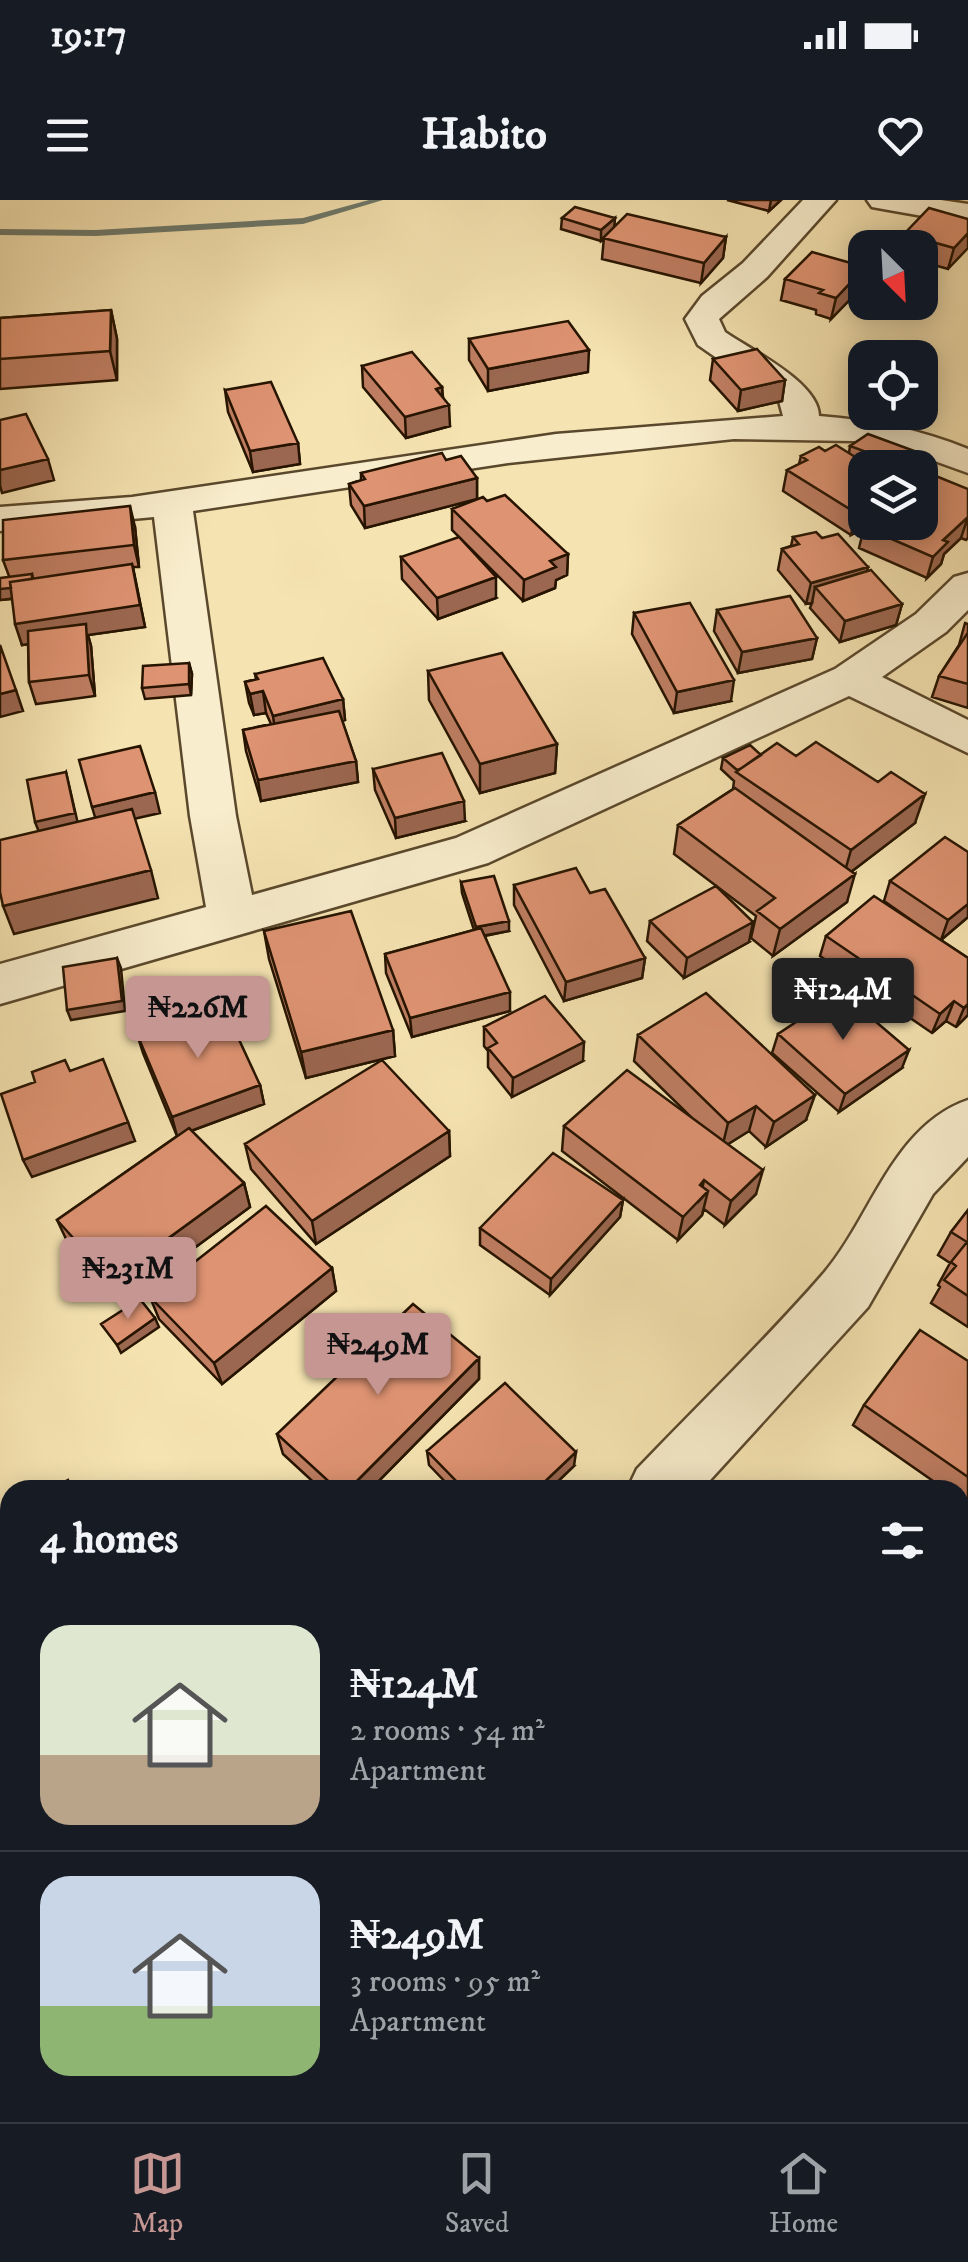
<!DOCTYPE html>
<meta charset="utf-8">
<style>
:root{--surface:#171b24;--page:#242831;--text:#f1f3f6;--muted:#9ea1a6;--line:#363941;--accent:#c59692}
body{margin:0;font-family:"IM FELL DW Pica",serif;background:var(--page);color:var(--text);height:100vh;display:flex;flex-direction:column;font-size:38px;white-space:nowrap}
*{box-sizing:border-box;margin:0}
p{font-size:32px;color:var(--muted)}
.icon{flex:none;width:55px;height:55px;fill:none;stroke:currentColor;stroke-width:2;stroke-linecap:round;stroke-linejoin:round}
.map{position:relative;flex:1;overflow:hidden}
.drawer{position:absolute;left:0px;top:1280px;width:970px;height:642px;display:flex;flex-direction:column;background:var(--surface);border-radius:30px 30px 0 0;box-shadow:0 5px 25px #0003}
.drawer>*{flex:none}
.needle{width:65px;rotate:156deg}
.tools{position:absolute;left:848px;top:30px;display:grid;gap:20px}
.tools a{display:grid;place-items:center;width:90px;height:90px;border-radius:20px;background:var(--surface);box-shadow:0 5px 25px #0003;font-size:50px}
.price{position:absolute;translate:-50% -85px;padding:0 22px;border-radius:10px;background:var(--accent);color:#111;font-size:32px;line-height:65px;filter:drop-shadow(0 2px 5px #0008)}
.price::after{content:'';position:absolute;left:50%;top:60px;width:30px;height:22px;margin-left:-15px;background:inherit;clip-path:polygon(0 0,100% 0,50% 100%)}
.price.on{background:#222;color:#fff}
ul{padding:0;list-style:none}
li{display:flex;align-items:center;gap:30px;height:250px;padding:0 40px}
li+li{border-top:2px solid var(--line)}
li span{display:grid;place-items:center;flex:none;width:280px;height:200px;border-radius:30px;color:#555}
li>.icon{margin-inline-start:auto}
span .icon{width:120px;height:120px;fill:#fffc;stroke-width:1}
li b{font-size:42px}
h2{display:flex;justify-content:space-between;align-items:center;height:120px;padding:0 40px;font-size:42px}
.status{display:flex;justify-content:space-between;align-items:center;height:70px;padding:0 50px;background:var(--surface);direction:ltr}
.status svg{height:28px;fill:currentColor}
header{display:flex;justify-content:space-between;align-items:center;height:130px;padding:0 40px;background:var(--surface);font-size:45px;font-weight:700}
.menu{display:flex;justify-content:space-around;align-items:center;height:140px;border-top:2px solid var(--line);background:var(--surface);font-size:28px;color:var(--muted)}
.menu a{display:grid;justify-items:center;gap:5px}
.menu .on{color:var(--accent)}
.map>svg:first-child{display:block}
</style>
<div class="status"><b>19:17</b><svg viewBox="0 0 49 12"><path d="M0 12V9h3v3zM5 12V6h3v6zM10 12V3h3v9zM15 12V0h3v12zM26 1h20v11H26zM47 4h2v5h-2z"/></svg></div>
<header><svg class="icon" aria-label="menu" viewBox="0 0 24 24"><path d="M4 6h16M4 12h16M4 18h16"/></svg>Habito<svg class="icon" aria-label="heart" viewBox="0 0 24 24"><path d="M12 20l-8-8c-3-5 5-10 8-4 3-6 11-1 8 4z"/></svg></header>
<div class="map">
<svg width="968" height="1922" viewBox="0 0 968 1922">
<rect width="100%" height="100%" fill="#f5e3b1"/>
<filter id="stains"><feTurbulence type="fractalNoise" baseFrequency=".002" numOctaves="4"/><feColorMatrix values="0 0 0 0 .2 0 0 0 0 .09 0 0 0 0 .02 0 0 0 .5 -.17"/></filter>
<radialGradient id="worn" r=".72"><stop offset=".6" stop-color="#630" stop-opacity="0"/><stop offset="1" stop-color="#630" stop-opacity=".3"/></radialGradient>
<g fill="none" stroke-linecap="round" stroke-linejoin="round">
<path fill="#6d796b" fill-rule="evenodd" d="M369 0H383L303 24 96 36 0 35V29L96 30 303 18Z"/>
<defs>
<path id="minor" d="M803 0H836L767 77 719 119 725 132C751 150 819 183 819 216 871 220 920 229 968 249V273L918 255 854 241 734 239 508 263 193 311 236 616 252 695 456 638 835 469 916 414 954 377 968 373V410L946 432 882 477 968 520V553L849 496 488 663 0 804V764L206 707 190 616 154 317 0 331V307L132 297 556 234 783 216 779 201 698 145 685 119 702 96 743 63Z
M867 0H941L968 4V24L883 9 872 7Z
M968 900V957L933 994 868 1107 701 1290H627L637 1269C699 1204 765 1141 823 1074 871 1019 892 926 968 900Z
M10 1385V1453L0 1457V1389Z
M10 1892V1912H85L81 1922H0Z
M725 1912H810L814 1922H729Z"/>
</defs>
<use href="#minor" stroke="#5a482c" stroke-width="5"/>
<use href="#minor" fill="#f8edcc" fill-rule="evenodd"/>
</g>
<path fill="#bf7e62" stroke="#261400" stroke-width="2.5" d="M727 0H781L769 11Z
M562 18H615L614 27 726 37 723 58 701 83 602 59 604 37 601 41 561 29Z
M968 19 948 69 920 61V48H901L904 34Z
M785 79 861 88 831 119 816 114V110L781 100Z
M111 110 117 139V180L0 189V118Z
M469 139 588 172 488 191 469 160Z
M713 159 785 180 782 201 738 211 710 180Z
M362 166 442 187 443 197 450 226 406 238 363 187Z
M225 190 298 243 300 264 253 272 228 212Z
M850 246 928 256 924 267 865 268V322L968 289V338L966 340 961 338 944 354 941 364 927 378 859 348 864 328 851 335 783 291 787 270 799 264 801 256 825 251 849 253Z
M446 260 477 278V299L365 328 351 305 349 284 361 280V273Z
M487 301 568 354 567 375 556 380 555 388 523 401 452 330V309Z
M135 327 139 367H133L145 427 88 435 91 446 95 496 36 504 29 482 28 444 22 445 12 399 0 400 9 376 3 360Z
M793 337 822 338 867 372 902 404 896 425 840 442 810 408 812 403 806 404 778 370 782 349 791 346Z
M401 357 496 398 438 419 402 379Z
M717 410 817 438 812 459 738 473 714 431Z
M634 413 731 501 674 513 632 434Z
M965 423 968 424V508L932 497 939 476 959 445Z
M189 463 192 474 191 495 145 499 142 488Z
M428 471 557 544 555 573 480 593 429 500Z
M255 474 343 499 345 520 342 521 356 561 358 582 261 601 246 551 243 530 271 524 266 513 254 515 249 503 245 482 256 479Z
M761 554 796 556 915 623 851 672 847 702 773 756 751 738 756 716 674 654 678 625 733 589 734 581 721 569 723 558Z
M373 569 465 621 396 638 375 590Z
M890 681 968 717 941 740 968 758V815L956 827 946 821 932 833 820 756 826 736 930 733 884 701Z
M461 682 509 731 485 736 510 811 412 837 386 773 385 754 474 730 462 693Z
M514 685 590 693 645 758 642 778 564 801 514 705Z
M650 721 749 742 684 778 647 741Z
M264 731 393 830 395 856 306 878 269 759Z
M484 827 583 861 512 897 488 867V851L484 846Z
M137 834 260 885 264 904 191 931 244 983 250 1007 121 1102 68 1043 57 1020 177 936 143 853Z
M778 834 902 868 839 912 772 853Z
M638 835 806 920 766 947 749 931 728 944 756 994 725 1025 704 1009 702 1015 678 1040 562 951 564 926 690 916 634 861Z
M449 931 450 956 316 1044 251 969 245 944Z
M623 1000 620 1017 550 1095 480 1045V1028Z
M968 1010V1127L931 1103 940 1087 938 1085 950 1063 938 1055 951 1032Z
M332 1068 336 1091 222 1184 159 1119 150 1097Z
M479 1158V1179L370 1290H322L283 1254 277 1234Z
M968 1161V1305L960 1300V1290H946L853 1225 864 1205Z
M427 1251 574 1266 549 1290H453L429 1265Z
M968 1629V1697L960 1690V1641Z
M918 1912H960L968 1922H927Z"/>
<path fill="#9b6750" stroke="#261400" stroke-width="2.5" d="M771 0H781L769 11Z
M615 18 614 29 601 41V30Z
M968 33V48L948 69 954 48Z
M726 37 723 58 701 83 704 63Z
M865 67 861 88 831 119 836 98Z
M111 110 117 139V180L110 151Z
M589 150 588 172 488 191V169Z
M785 180 782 201 738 211 741 190Z
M442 187 443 206 449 205 450 226 406 238 405 217 436 189Z
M298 243 300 264 253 272 250 251Z
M928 256 924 267 920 272V268H916Z
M48 259 54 280 2 293 0 285V270Z
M477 278V299L365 328 364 306Z
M130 306 135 327 139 367 134 345Z
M865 309V322H874L851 335 856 313Z
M968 317 961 338 944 354 941 364 927 378 933 357 943 340Z
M568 354 567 375 556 380 555 388 523 401 524 380 550 361Z
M132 364 145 427 88 435 91 446 95 496 89 475 86 436 22 445 15 424Z
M868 367 863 388 815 387 812 403 806 404 811 383Z
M32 374 35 385V396L0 400V389Z
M496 377V398L438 419 437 398Z
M902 404 896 425 840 442 845 421Z
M817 438 812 459 738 473 742 452Z
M189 463 192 474 191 495 189 484Z
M734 480 731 501 674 513 677 492Z
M16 490 23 511 0 517V494Z
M263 491 266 513 254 515 250 494Z
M343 499 345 520 276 537 273 516Z
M557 544 555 573 480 593V564Z
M356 561 358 582 261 601 258 580Z
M66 572 78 624 39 632 35 622Z
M155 592 160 613 98 627 92 607Z
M925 594 915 623 843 678 851 650Z
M464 601 465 621 396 638 395 618Z
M151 670 158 698 14 734 3 706Z
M855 674 847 702 773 756 780 729Z
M968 704V717L941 740 948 720Z
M509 721V731L476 737V727Z
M753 722 749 742 684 778 687 758Z
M117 758 121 768 125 811 71 820 67 810Z
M645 758 642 778 564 801 566 782Z
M510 792V811L412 837 410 818Z
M954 801 946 821 932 833 940 814Z
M968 804V815L956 827 964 808Z
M393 830 395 856 306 878 301 852Z
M584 842 583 861 512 897 513 878Z
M909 850 902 868 839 912 845 894Z
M260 885 264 904 177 936 172 917Z
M815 895 806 920 766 947 774 922Z
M756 906 749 931 722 948 728 923Z
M128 922 135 941 32 977 23 960Z
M449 931 450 956 316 1044 312 1021Z
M763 970 756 994 725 1025 731 1001Z
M704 980 700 1000 708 991 702 1015 678 1040 683 1017 700 985Z
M244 983 250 1007 121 1102 111 1080Z
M623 1000 620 1017 550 1095 551 1079Z
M332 1068 336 1091 222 1184 214 1163Z
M155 1118 159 1127 121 1153 117 1145Z
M479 1158V1179L370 1290H348Z
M576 1252 574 1266 549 1290H536Z
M10 1614V1637L1 1645 0 1623Z"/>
<path fill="#de9372" stroke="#261400" stroke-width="2.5" d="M575 7 615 18 601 30 562 18Z
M929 8 968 19V33L954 48 904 34Z
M627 14 726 37 704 63 603 38Z
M812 52 865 67 836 98 819 93 823 90 785 79Z
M111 110 110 151 0 159V118Z
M568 121 589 150 488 169 469 139Z
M757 149 785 180 741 190 713 159Z
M412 152 442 187 436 189 449 205 405 217 362 166Z
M271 182 298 243 250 251 225 190Z
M26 214 48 259 0 270V220Z
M868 234 928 256 916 268H909L850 246Z
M836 245 865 263 870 261 881 268H865V309L856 313 787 270 807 260 801 256 819 247 825 251Z
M442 253 446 260 461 256 477 278 364 306 349 284 365 279 361 273Z
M926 272 968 289V317L943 340 948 342 933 357 864 327 869 322H920V277Z
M505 295 568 354 550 361 556 367 524 380 452 309 483 297 487 301Z
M130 306 134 345 3 360V320Z
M816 332 822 338 838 334 868 367 811 383 782 349 799 344 793 337Z
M459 337 496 377 437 398 401 357Z
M132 364 140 405 15 424 10 382Z
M871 370 902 404 845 421 815 387Z
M32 374V379L10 382 11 388 0 389V378Z
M790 396 817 438 742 452 717 410Z
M690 403 734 480 677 492 634 413Z
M86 424 89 475 29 482 28 431Z
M967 434H968V484L939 476Z
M0 445 16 490 0 494Z
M502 453 557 544 480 564 428 471Z
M323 458 343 499 273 516 263 491 250 494 245 482 258 479 255 474Z
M189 463V484L142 488 143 466Z
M339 511 356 561 258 580 243 530Z
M816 542 878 582 891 572 925 594 851 650 736 572 777 543 796 556Z
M750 545 761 555 740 569 737 570 723 558Z
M140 546 155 592 92 607 79 560Z
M442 553 464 601 395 618 373 569Z
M66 572 75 613 35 622 27 580Z
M735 588 855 674 780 729 757 711 775 698 678 625Z
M132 609 151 670 3 706 0 692V640Z
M945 637 968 652V704L948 720 890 681Z
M576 668 590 693 605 689 645 758 566 782 514 685Z
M494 676 509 721 476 727 461 682Z
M716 686 753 722 687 758 650 721Z
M874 696 968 758V804L964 808 954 801 940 814 826 736Z
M351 711 393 830 301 852 264 731Z
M481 728 510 792 410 818 385 754Z
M117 758 122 801 67 810 63 767Z
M841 792 909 850 845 894 778 834Z
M706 793 815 895 774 922 756 906 728 923 638 835Z
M545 796 584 842 513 878 488 848 497 843 484 827Z
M223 805 260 885 172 917 137 834Z
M103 859 128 922 23 960 1 894 35 882 32 872 65 860 70 871Z
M382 860 449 931 312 1021 245 944Z
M627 870 763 970 731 1001 704 980 700 985 708 991 683 1017 564 926Z
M189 928 244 983 111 1080 57 1020Z
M553 953 623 1000 551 1079 480 1028Z
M266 1006 332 1068 214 1163 150 1097Z
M968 1010V1096L944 1080 956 1066 951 1062 967 1042 951 1032Z
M140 1099 155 1118 117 1145 101 1124Z
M413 1104 479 1158 348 1290H338L277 1234Z
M920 1130 968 1161V1277L864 1205Z
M505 1183 576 1252 536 1290H465L427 1251Z
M68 1280 72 1290H51V1289Z
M10 1473V1614L0 1623V1481Z
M968 1645V1675L960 1668V1656Z
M960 1768 968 1776V1922H943L934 1912H960Z
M221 1912H415L407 1922H223L218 1916Z
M523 1912H678L688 1922H516Z
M695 1912H742L751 1922H705Z"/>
<rect width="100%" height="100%" filter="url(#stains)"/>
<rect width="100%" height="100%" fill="url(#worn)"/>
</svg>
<div class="tools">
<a><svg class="needle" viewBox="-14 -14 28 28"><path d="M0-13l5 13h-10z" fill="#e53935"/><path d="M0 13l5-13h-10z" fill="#9ea1a6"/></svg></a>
<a><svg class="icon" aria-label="locate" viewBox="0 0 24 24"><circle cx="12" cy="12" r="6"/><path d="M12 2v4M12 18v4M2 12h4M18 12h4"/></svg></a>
<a><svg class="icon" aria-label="layers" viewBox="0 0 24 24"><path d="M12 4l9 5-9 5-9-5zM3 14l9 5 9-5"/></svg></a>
</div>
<b class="price on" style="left:843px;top:843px">₦124M</b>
<b class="price" style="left:198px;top:861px">₦226M</b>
<b class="price" style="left:128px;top:1122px">₦231M</b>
<b class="price" style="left:378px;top:1198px">₦249M</b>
<section class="drawer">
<h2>4 homes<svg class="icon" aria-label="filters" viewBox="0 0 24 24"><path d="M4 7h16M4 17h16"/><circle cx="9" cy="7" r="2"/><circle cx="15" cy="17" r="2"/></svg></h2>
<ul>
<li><span style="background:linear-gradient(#dfe7d0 65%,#b9a48a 0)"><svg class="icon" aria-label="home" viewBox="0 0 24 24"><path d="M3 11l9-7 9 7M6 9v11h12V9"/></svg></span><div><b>₦124M</b><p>2 rooms · 54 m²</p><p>Apartment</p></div></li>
<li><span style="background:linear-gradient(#c9d6e8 65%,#8fb573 0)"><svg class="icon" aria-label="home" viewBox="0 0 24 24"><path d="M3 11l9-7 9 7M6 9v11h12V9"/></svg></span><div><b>₦249M</b><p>3 rooms · 95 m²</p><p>Apartment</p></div></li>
</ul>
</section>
</div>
<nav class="menu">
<a class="on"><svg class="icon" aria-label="map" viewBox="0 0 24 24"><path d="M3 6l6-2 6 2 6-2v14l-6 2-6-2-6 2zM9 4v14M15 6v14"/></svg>Map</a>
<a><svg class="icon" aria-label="saved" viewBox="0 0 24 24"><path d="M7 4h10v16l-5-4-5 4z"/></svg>Saved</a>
<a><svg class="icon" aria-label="home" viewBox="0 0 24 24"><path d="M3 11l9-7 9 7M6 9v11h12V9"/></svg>Home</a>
</nav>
